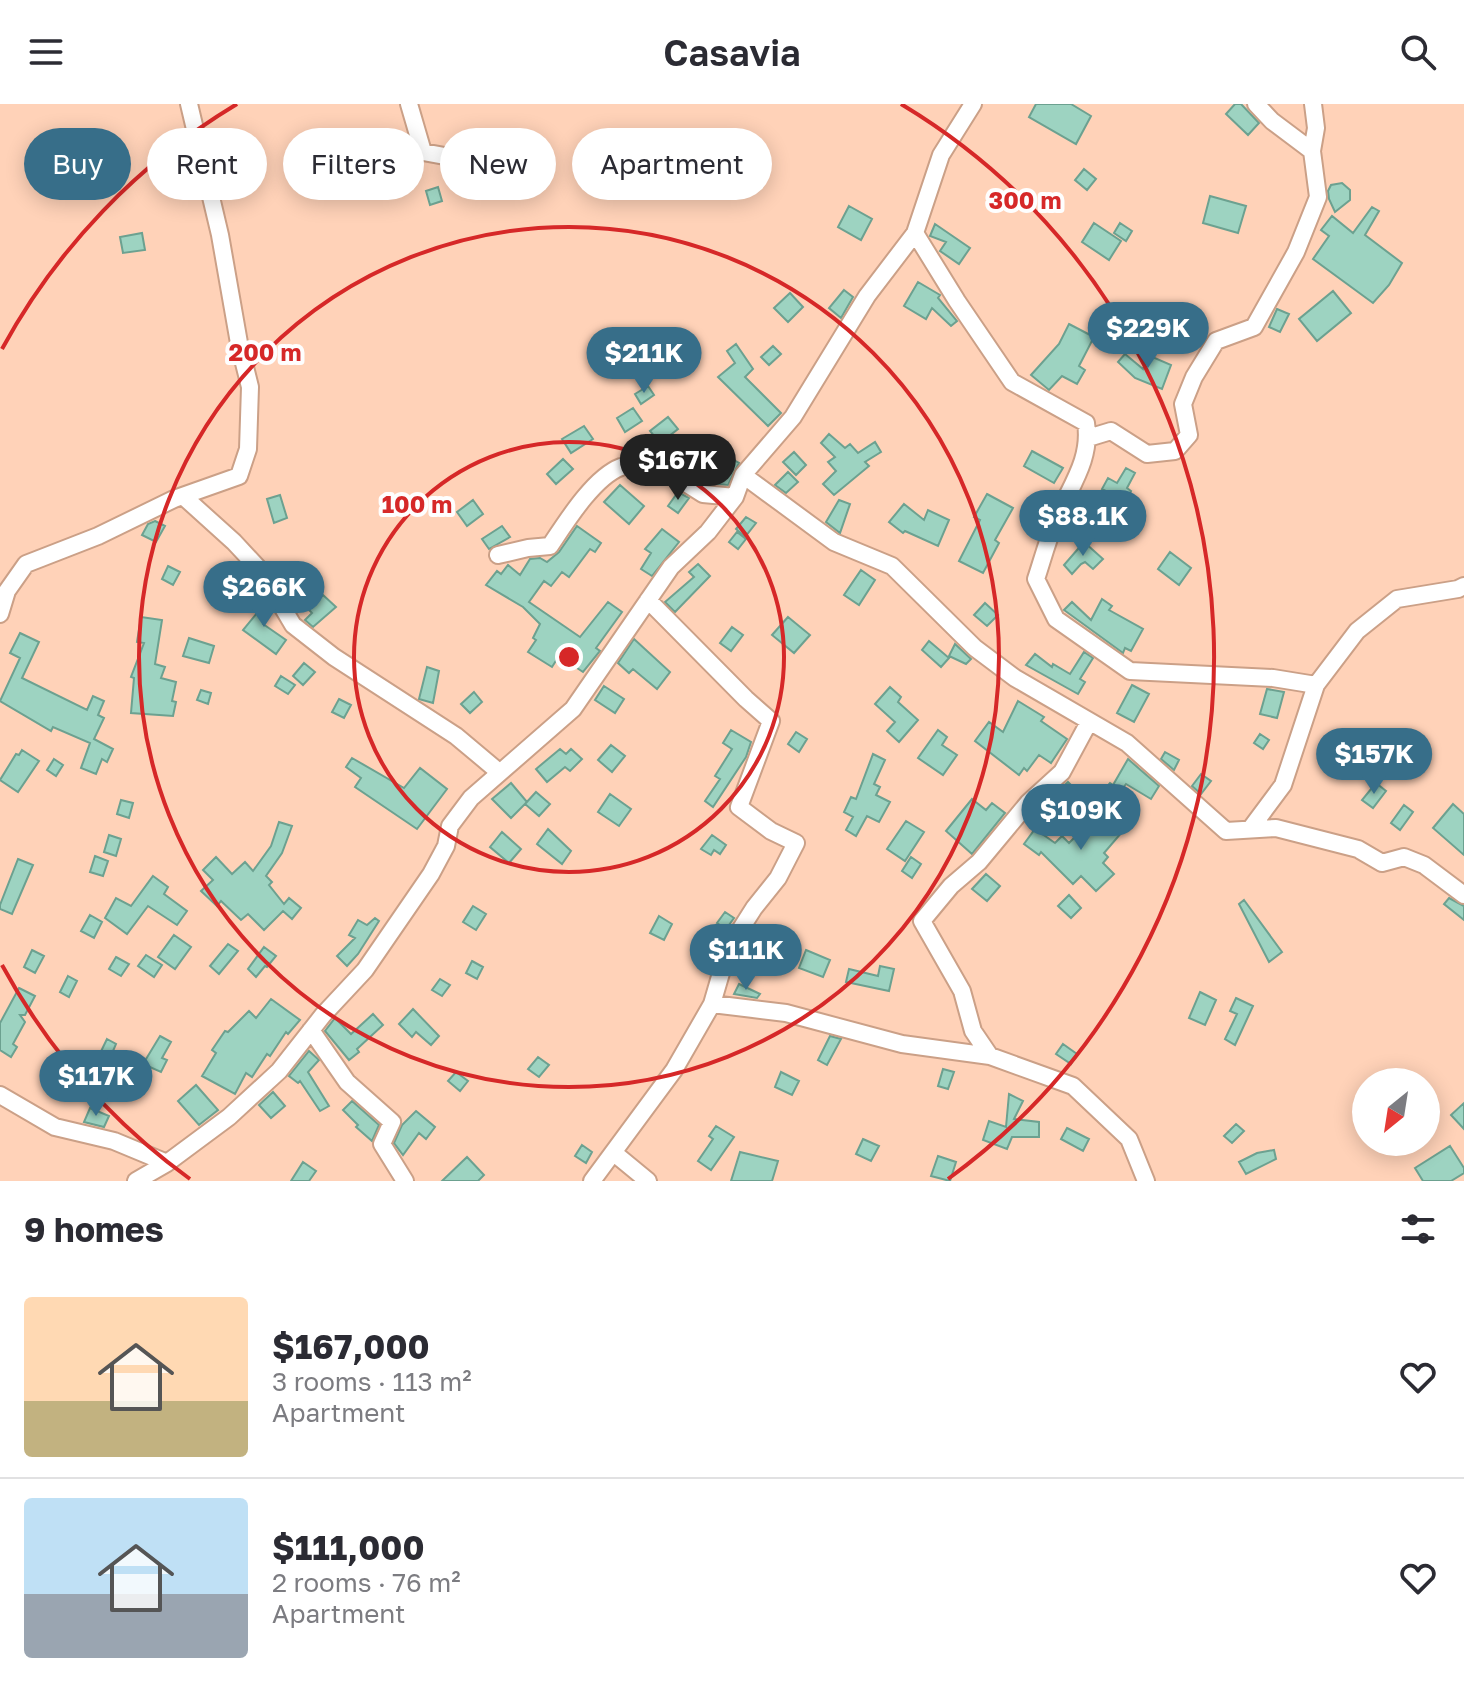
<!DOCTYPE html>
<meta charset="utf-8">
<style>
:root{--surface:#fff;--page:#f7f7f7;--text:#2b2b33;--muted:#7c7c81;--line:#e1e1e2;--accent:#376e89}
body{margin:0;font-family:"Golos Text",sans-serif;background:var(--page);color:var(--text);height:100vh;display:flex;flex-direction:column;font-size:30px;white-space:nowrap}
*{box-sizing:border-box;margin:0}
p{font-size:26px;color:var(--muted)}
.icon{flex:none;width:44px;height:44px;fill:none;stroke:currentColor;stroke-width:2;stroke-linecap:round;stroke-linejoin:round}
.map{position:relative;height:1077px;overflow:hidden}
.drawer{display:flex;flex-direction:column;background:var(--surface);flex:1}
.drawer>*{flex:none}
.hud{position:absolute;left:24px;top:24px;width:800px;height:72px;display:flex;gap:16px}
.needle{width:52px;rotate:210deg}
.controls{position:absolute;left:1352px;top:964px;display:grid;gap:16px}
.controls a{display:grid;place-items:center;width:88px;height:88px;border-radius:50%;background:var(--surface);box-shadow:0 4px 20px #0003;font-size:40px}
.price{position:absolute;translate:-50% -68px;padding:0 18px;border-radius:28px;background:var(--accent);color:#fff;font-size:26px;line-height:52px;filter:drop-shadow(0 2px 4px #0008)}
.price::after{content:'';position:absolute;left:50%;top:48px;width:24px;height:18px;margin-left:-12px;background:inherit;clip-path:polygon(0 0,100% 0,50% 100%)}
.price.on{background:#222;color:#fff}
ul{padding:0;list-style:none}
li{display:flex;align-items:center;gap:24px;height:200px;padding:0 24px}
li+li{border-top:2px solid var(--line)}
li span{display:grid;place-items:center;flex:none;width:224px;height:160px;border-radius:8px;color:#555}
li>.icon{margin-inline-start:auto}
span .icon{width:96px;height:96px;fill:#fffc;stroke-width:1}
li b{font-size:34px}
h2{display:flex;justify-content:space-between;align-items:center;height:96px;padding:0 24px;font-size:34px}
.pill{padding:0 28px;border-radius:36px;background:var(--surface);box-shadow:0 4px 20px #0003;font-size:28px;line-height:72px}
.pill.on{background:var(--accent);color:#fff}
header{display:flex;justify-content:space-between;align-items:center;height:104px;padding:0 24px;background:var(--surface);font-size:36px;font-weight:600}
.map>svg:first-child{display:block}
</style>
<header><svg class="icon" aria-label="menu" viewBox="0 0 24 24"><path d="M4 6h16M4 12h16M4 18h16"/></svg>Casavia<svg class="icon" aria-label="search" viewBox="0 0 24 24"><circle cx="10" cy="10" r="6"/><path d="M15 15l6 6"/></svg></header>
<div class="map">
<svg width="1464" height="1077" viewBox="0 0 1464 1077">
<rect width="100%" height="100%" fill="#ffd2b8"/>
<path fill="#9dd3c1" stroke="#6ca190" stroke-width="2" d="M1036 0H1071L1091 12 1076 40 1029 13Z
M1235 0H1241L1259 19 1248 31 1226 10Z
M521 39 522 52 494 54 493 41Z
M1084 65 1096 75 1087 86 1075 76Z
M1342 79 1350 86V96L1335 108 1329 95 1328 87 1331 81Z
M438 83 442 97 430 101 426 87Z
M1210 92 1246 102 1238 129 1203 119Z
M849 102 872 115 861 136 838 123Z
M1372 103 1379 107 1365 131 1402 159 1389 181 1373 199 1313 155 1329 132 1321 126 1332 112 1353 129Z
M1094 119 1121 137 1109 156 1082 138Z
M1120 119 1132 127 1126 137 1114 129Z
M935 120 970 144 959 160 940 147 946 138 930 132Z
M142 129 145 146 123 149 120 133Z
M918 178 940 191 938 194 957 217 951 222 932 204 926 215 904 202Z
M844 186 853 193 841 214 829 204Z
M1333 187 1351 209 1317 237 1299 215Z
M790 189 803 203 788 218 774 204Z
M1277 205 1289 210 1280 228 1269 223Z
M1069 220 1094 233 1079 262 1085 266 1077 280 1062 272 1049 286 1031 271 1059 240Z
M736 240 753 265 745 273 781 309 768 322 718 273 735 259 727 247Z
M773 242 781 250 769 261 761 253Z
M1125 250 1143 265 1148 251 1171 261 1162 285 1135 274 1118 258Z
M648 282 654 291 641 300 635 290Z
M633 304 642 317 625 328 617 314Z
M668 313 678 325 660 339 650 327Z
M584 322 593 335 571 349 562 335Z
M829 330 845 344 850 340 858 349 875 338 881 348 865 358 869 362 834 391 823 380 836 367 828 358 835 353 821 339Z
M1032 347 1063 364 1054 379 1024 362Z
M794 348 806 361 796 371 783 358Z
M563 355 573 365 556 380 547 370Z
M732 355 739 359 728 381 717 380Z
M1126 364 1135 369 1127 384 1131 387 1126 398 1102 385 1108 374 1117 379Z
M788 368 798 378 786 389 775 381Z
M620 381 644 402 629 420 604 398Z
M678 388 689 394 678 409 668 402Z
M987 390 1013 404 995 436 999 439 983 469 959 457 980 416 974 413Z
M280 391 287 414 274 419 267 395Z
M473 396 483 410 467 422 457 408Z
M839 396 850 400 840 429 826 418Z
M904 400 924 416 928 406 949 416 938 442 905 427 903 429 889 418Z
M746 413 756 419 745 433 736 425Z
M155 417 165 422 156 438 142 431 148 420Z
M502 422 510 433 489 445 482 435Z
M577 422 601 439 595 448 590 445 569 473 562 468 551 482 544 477 529 498 580 533 608 498 622 508 596 544 600 547 583 568 559 552 552 563 528 548 536 536 533 534 540 520 523 503 486 481 497 467 501 470 508 461 520 471 530 455 540 454 547 458 559 448Z
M662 425 679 438 652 472 641 465 651 449 645 445Z
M737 428 746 435 738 445 729 438Z
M1084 438 1103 455 1093 465 1085 458 1081 460 1072 470 1064 461Z
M1170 448 1191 464 1179 481 1158 465Z
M698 460 710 472 675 508 665 498 694 473 689 468Z
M168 462 180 468 173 481 162 475Z
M861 466 875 476 859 501 844 491Z
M323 491 336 503 313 523 305 516 312 509 308 505Z
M260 494 265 496 270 504 263 520 286 536 276 550 243 526 257 509 254 507Z
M1102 495 1112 502 1109 506 1143 525 1131 547 1125 544 1123 549 1064 506 1072 498 1091 516Z
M985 499 998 511 987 522 974 511Z
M141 513 162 516 155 560 165 563 161 574 176 578 172 597 176 598 173 612 131 609 134 574 131 573 144 539 137 538Z
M788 513 810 531 794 549 772 531Z
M732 523 743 531 731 547 720 539Z
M20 529 39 538 22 574 87 606 93 592 104 597 98 611 104 614 94 635 113 645 107 658 102 655 96 670 81 664 90 639 53 623 51 627 0 597 20 554 10 549Z
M189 534 214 542 209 559 183 552Z
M634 535 670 568 657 585 633 565 629 569 618 559Z
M929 537 949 554 941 563 922 546Z
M955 540 971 555 966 560 949 552Z
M1084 548 1093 554 1080 575 1085 578 1078 590 1026 561 1035 550 1052 563 1053 560 1070 570Z
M304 559 315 568 303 581 293 572Z
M427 563 439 567 433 599 419 595Z
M281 572 295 581 288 590 275 582Z
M1132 581 1149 590 1134 618 1117 609Z
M604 582 624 595 615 609 595 596Z
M890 583 901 593 898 598 918 616 899 638 887 627 895 618 875 600Z
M1267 585 1284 588 1277 614 1260 610Z
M201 586 211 589 208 600 197 596Z
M474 588 482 598 470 609 461 600Z
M339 595 351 601 344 614 332 608Z
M1018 597 1044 613 1041 617 1067 635 1051 659 1039 651 1027 667 1024 664 1019 671 975 637 989 618 1003 628Z
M731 626 751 638 746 653 713 703 705 697 720 675 715 672 732 645 723 639Z
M938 626 947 633 942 641 957 651 943 671 918 654Z
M796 628 807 635 799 648 788 640Z
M1260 630 1269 636 1263 645 1254 639Z
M611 641 625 652 612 668 598 656Z
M560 645 566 650 571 645 582 655 570 667 565 663 547 678 536 665Z
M22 646 39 657 18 688 0 676 16 650 19 651Z
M1165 648 1179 656 1174 666 1161 655Z
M873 650 885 656 874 680 880 683 876 691 890 698 879 718 867 712 856 732 846 726 853 713 844 708 851 693 856 695Z
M1384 653 1396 660 1389 671 1377 664Z
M352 654 404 684 420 664 447 685 417 725 355 683 361 674 346 663Z
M54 655 63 661 56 672 47 666Z
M1128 655 1159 682 1151 695 1126 680 1109 703 1102 699 1106 692 1102 688 1110 679 1113 681Z
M1201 670 1211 677 1201 690 1192 682Z
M1068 678 1074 684 1039 723 1029 715Z
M511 679 527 698 511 714 492 695Z
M1376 679 1386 687 1373 704 1362 696Z
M536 688 550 700 539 712 525 700Z
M610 690 631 705 619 722 598 708Z
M972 695 986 706 992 699 1005 709 972 750 946 727Z
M121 696 133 699 129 714 117 710Z
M1453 700 1464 710V751L1433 724Z
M1404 701 1413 708 1400 726 1391 719Z
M1095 713 1108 726 1120 713 1129 720 1104 749 1108 753 1103 759 1114 770 1096 787 1081 772 1073 780 1041 748 1039 751 1024 740 1035 725 1055 739 1062 732 1069 739Z
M906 717 924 728 905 757 887 745Z
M279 718 292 722 282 749 266 772 272 778 269 781 284 800 289 794 301 804 292 815 283 807 264 826 248 810 241 816 221 797 217 802 201 787 213 776 203 766 216 753 232 770 245 758 253 767 271 742Z
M548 725 571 747 562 760 537 740Z
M502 728 521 745 509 759 490 743Z
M109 731 121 735 116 752 104 748Z
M712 731 726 741 720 750 714 746 711 751 701 745Z
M95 752 108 757 103 772 90 768Z
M911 753 921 760 912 774 902 767Z
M18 755 33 761 12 810 0 805V801Z
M986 770 1000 782 987 797 972 785Z
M153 772 168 783 164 790 187 807 177 821 148 802 127 830 105 814 116 794 131 802Z
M1069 791 1081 804 1071 814 1058 802Z
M1449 794 1464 802V816L1444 800Z
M1244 796 1282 848 1269 858 1239 800Z
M473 802 486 810 476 826 463 818Z
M725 808 734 814 726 825 717 819Z
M90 811 102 818 94 834 81 827Z
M659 812 672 820 664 836 650 829Z
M375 814 379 817 358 850 347 862 337 852 355 834 349 831 358 816 367 821Z
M174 831 191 843 175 865 158 853Z
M228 840 238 847 219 870 210 862Z
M264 843 276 852 267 863 265 862 256 873 248 865Z
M32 846 44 852 35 869 24 863Z
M806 846 830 856 823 873 799 864Z
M146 851 162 861 154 873 138 862Z
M116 853 129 860 121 872 109 865Z
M472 857 483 863 477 875 466 869Z
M880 862 894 865 889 887 846 878 849 865 878 872Z
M68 872 77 877 69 893 60 888Z
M440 875 450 881 442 892 432 886Z
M739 880 760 890 757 894 734 890Z
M19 884 35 892 25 911H20L25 918 13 940 17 943 11 953 0 946V919Z
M1200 888 1216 896 1205 921 1189 914Z
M1236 894 1253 902 1235 941 1225 935 1237 910 1230 907Z
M271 895 300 916 288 930 286 928 270 952 267 950 252 973 246 969 235 990 202 972 216 949 212 946 225 927 228 928 249 907 256 914Z
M413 905 439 932 431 941 416 928 412 933 399 920Z
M373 910 383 921 357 945 359 948 349 956 325 927 335 914 351 930Z
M160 932 171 938 162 954 167 956 161 968 143 960Z
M830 932 841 935 827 961 818 956Z
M107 935 116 940 113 947 139 959 133 971 111 961 96 983 64 960 73 949 93 964Z
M1063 940 1077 950 1071 960 1056 950Z
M309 947 319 956 308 968 329 1002 320 1007 300 977 298 979 289 972Z
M538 953 549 961 539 973 528 965Z
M943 965 954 968 948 985 938 982Z
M456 968 468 977 460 987 448 977Z
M781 968 799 977 792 991 775 983Z
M196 981 218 1006 199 1021 178 997Z
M273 988 285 1002 271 1014 259 1001Z
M1009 990 1023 997 1014 1015 1039 1018V1033H1012L1007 1045 983 1036 989 1017 1006 1023Z
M352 997 379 1021 372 1037 356 1023 358 1021 343 1006Z
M1464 999V1025L1451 1011Z
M90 1004 109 1012 104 1023 84 1018Z
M416 1007 435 1023 426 1035 419 1029 403 1051 394 1039 402 1021Z
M1236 1020 1244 1027 1232 1039 1224 1032Z
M716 1022 734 1033 711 1066 698 1057 713 1035 709 1032Z
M1067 1024 1089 1035 1083 1047 1061 1035Z
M863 1035 879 1042 871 1057 856 1050Z
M582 1041 592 1048 586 1059 575 1052Z
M1450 1042 1464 1064V1069L1451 1077H1423L1415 1064Z
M1274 1046 1276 1055 1246 1070 1239 1058 1257 1049Z
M740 1048 778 1057 772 1077H731Z
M938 1052 956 1058 950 1077 931 1072Z
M467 1053 484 1071 478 1077H442Z
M303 1058 316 1067 309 1077H291Z"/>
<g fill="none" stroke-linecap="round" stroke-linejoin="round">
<defs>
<path id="minor" d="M409 0 423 48 450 53
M1312 47 1316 24 1313 0
M915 129 957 197 1012 278 1086 319C1092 358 1067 386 1054 421 1047 438 1042 457 1036 475L1056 515 1130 567 1273 574 1316 581
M1088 334 1111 327 1147 350 1175 347 1189 331 1183 300 1194 273 1216 237 1254 223 1296 148 1318 93 1312 47 1272 17 1256 0
M743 371 834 438 892 462 975 544 1015 574 1127 639 1226 727 1276 724 1358 745 1382 759 1404 753 1424 761 1464 791
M183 392 234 438 261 467 293 521 334 553 456 632 499 668
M498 451 528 444 550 442C566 418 594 373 621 363 631 360 642 359 652 358L703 390 735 393
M648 496 746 595 771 617 739 703 771 727 796 739 778 774 754 804 728 845 712 900
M0 510 7 487 26 460 98 432 174 395 239 372 248 345 250 283 239 239 220 131 189 0
M1251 724 1283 681 1316 581 1357 527 1397 495 1458 485 1464 482
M311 926 347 978 392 1018 382 1040 405 1077
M990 952 973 927 962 887 922 817 951 782 979 758 1028 699 1062 668 1089 618
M0 991 55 1023 114 1037 167 1059
M614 1049 648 1077
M136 1077 167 1059 229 1013 279 967 323 911 365 866 431 770 446 742 450 722 471 694 573 605 671 463 708 428 735 393 743 371 793 313 867 192 915 129 941 51 973 0
M592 1077 674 966 712 900 786 909 902 940 990 952 1073 982 1129 1035 1146 1077"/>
</defs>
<use href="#minor" stroke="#cba087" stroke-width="20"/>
<use href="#minor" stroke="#fff" stroke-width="16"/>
</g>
<g fill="none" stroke="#d62828" stroke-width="4">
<circle cx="569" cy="553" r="215"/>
<circle cx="569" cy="553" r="430"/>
<path d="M190 1075A645 645 0 0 1 2 861M2 245A645 645 0 0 1 237 0M901 0A645 645 0 0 1 948 1075"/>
</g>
<circle cx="569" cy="553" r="12" fill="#d62828" stroke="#fefefe" stroke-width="4"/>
<g font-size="24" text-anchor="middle" font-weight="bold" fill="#d62828" stroke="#fefefe" stroke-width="8" stroke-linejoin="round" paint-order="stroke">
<text x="1025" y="105">300 m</text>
<text x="265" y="257">200 m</text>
<text x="417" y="409">100 m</text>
</g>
</svg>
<div class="controls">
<a><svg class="needle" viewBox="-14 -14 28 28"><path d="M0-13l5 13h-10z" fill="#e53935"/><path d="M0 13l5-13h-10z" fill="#7c7c81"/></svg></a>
</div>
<b class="price" style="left:1148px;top:266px">$229K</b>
<b class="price" style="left:644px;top:291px">$211K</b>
<b class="price on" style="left:678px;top:398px">$167K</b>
<b class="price" style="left:1083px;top:454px">$88.1K</b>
<b class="price" style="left:264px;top:525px">$266K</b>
<b class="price" style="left:1374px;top:692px">$157K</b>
<b class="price" style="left:1081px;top:748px">$109K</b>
<b class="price" style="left:746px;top:888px">$111K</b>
<b class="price" style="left:96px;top:1014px">$117K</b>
<div class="hud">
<a class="pill on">Buy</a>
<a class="pill">Rent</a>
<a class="pill">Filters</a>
<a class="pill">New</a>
<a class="pill">Apartment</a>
</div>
</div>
<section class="drawer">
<h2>9 homes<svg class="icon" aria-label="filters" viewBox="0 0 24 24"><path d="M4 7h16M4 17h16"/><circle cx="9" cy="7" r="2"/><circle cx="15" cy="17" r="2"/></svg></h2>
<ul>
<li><span style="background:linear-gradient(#ffd9b3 65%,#c2b280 0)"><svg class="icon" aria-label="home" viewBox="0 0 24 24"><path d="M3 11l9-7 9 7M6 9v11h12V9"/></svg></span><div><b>$167,000</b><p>3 rooms · 113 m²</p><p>Apartment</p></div><svg class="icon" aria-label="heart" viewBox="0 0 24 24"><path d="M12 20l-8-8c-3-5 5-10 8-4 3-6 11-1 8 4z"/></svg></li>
<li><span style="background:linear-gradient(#bfe0f5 60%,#9aa5b1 0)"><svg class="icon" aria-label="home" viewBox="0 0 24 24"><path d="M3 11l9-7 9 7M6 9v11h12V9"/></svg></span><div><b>$111,000</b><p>2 rooms · 76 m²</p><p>Apartment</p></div><svg class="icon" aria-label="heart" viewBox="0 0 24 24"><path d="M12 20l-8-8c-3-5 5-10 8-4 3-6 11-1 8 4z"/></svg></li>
</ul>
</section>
